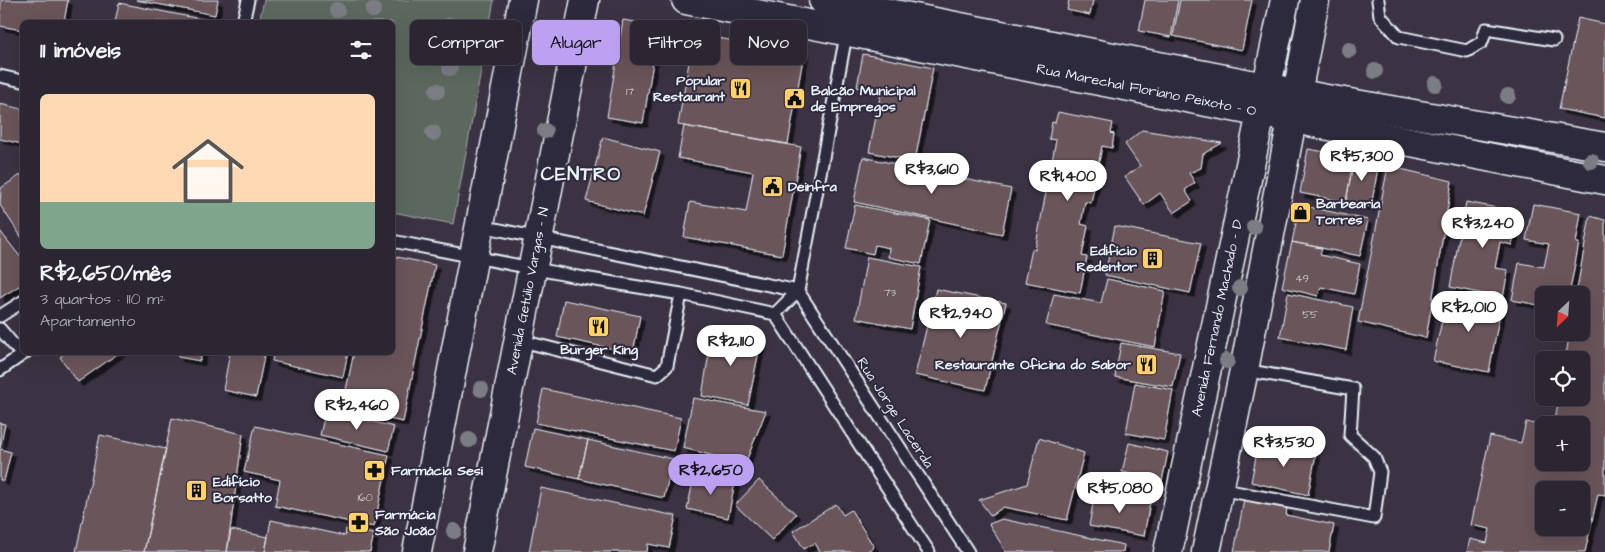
<!DOCTYPE html>
<html lang="pt">
<meta charset="utf-8">
<style>
:root{--surface:#2c2632;--page:#342e3a;--text:#f1f3f6;--muted:#a6a5ac;--line:#48434d;--accent:#bca0f2}
body{margin:0;font-family:"Architects Daughter",sans-serif;background:var(--page);color:var(--text);height:100vh;display:flex;flex-direction:column;font-size:19px;white-space:nowrap}
*{box-sizing:border-box;margin:0}
p{font-size:16px;color:var(--muted)}
.icon{flex:none;width:28px;height:28px;fill:none;stroke:currentColor;stroke-width:2;stroke-linecap:round;stroke-linejoin:round}
.map{position:relative;flex:1;overflow:hidden}
.drawer{position:absolute;left:20px;top:20px;width:375px;height:335px;display:flex;flex-direction:column;background:var(--surface);border-radius:8px;box-shadow:0 5px 20px #0002,0 0 0 1px var(--line)}
.drawer>*{flex:none}
.top-card{position:absolute;left:410px;top:20px;width:475px;height:45px;display:flex;gap:10px}
.needle{width:32px;rotate:205deg}
.controls{position:absolute;left:1535px;top:286px;display:grid;gap:10px}
.controls a{display:grid;place-items:center;width:55px;height:55px;border-radius:8px;background:var(--surface);box-shadow:0 5px 20px #0002,0 0 0 1px var(--line);font-size:25px}
.price{position:absolute;translate:-50% -42px;padding:0 11px;border-radius:18px;background:#fff;color:#222;font-size:16px;line-height:32px;filter:drop-shadow(0 1px 2px #0008)}
.price::after{content:'';position:absolute;left:50%;top:30px;width:15px;height:11px;margin-left:-8px;background:inherit;clip-path:polygon(0 0,100% 0,50% 100%)}
.price.on{background:var(--accent);color:#111}
ul{padding:0;list-style:none}
li{display:grid;align-content:center;gap:10px;height:265px;padding:0 20px}
li span{display:grid;place-items:center;height:155px;border-radius:8px;color:#555}
li>.icon{margin-inline-start:auto}
span .icon{width:90px;height:90px;fill:#fffc;stroke-width:1}
li b{font-size:21px}
h2{display:flex;justify-content:space-between;align-items:center;height:60px;padding:0 20px;font-size:21px}
.tag{padding:0 18px;border-radius:8px;background:var(--surface);box-shadow:0 5px 20px #0002,0 0 0 1px var(--line);font-size:18px;line-height:45px}
.tag.on{background:var(--accent);color:#111}
.map>svg:first-child{display:block}
</style>
<div class="map">
<svg width="1605" height="552" viewBox="0 0 1605 552">
<defs>
<filter id="shadow"><feDropShadow dx="4.5" dy="4.5" stdDeviation="0" flood-color="#0009"/></filter>
</defs>
<rect width="100%" height="100%" fill="#3b3343"/>
<filter id="ink" filterUnits="userSpaceOnUse"><feTurbulence type="fractalNoise" baseFrequency=".02" numOctaves="2"/><feDisplacementMap in="SourceGraphic" scale="10" xChannelSelector="R" yChannelSelector="G"/><feConvolveMatrix kernelMatrix="1 2 1 2 8 2 1 2 1" color-interpolation-filters="sRGB"/></filter>
<g filter="url(#ink)">
<path fill="#5b685d" stroke="#a2acaa" d="M264 0H494L453 224 393 212 392 22H259Z"/>
<path fill="#6b555a" stroke="#e8f1f8" fill-rule="evenodd" filter="url(#shadow)" d="M1 0H68L64 22H22V30L0 26Z
M136 0H218L215 15Z
M1069 0H1093L1090 15 1067 10Z
M1145 0H1178L1171 37 1139 31Z
M1180 0H1252L1242 50 1173 36Z
M119 3 216 22H115Z
M1578 18 1605 24V118L1559 109Z
M623 20 659 26 643 123 607 117Z
M694 34 804 53 788 144 678 125Z
M863 54 933 68 915 161 869 152 881 92 857 87Z
M0 104 22 109V144L0 139Z
M1058 112 1113 123 1111 133 1114 134 1112 148 1102 146 1091 203 1085 202 1081 224 1088 226 1082 256 1087 257 1080 293 1025 282 1032 249 1035 250 1056 140 1049 139 1052 122 1055 123Z
M684 126 801 147 782 255 684 237 690 202 746 212 753 172 678 158Z
M1142 130 1222 143 1203 154 1201 168 1189 173 1195 183 1185 190 1192 201 1174 213 1160 193 1144 205 1125 177 1140 166 1125 144Z
M603 137 660 152 643 216 586 201Z
M1308 149 1354 157 1346 202 1300 193Z
M863 157 1011 189 1002 234 854 202Z
M1354 157 1379 162 1371 207 1346 202Z
M1388 166 1452 181 1426 338 1358 322Z
M22 174V238L0 205 1 188Z
M1466 202 1518 212 1512 245 1500 242 1495 268 1508 270 1503 298 1450 287Z
M1533 204 1581 213 1576 243H1579L1569 295H1544V306L1512 300 1519 263 1544 267 1549 244 1526 240Z
M855 205 930 220 921 264 888 257 889 248 875 245 873 254 846 248Z
M1300 205 1368 220 1360 256 1292 242Z
M1590 216 1605 220V495L1598 494 1585 552H1467L1470 539 1487 543 1490 529 1471 525 1490 436 1521 443 1526 422 1544 426V462H1581V425H1554L1559 398H1581V360H1565L1570 332H1581V295H1576ZM1544 490H1581V528H1544Z
M1115 226 1201 243 1190 293 1105 275Z
M0 231 22 259V284L0 298Z
M1292 242 1322 248 1320 255 1360 264 1354 294 1321 287 1318 296 1282 287Z
M392 256 435 265 403 422 342 409 354 352H392Z
M867 257 921 267 910 329 856 318Z
M1107 279 1165 291 1155 347 1046 325 1054 294 1101 303Z
M936 289 1006 303 985 390 915 375Z
M1288 293 1353 307 1346 350 1280 337Z
M1456 294 1502 302 1489 372 1433 361 1445 307 1453 308Z
M564 300 640 316 633 353 557 337Z
M713 328 752 335 760 346 748 405 702 396Z
M1121 343 1180 353 1173 387 1115 377Z
M66 352H120L78 382 60 357Z
M179 352H202L200 361 178 357Z
M230 352H265L256 397 223 390Z
M274 352H348L343 377 272 361Z
M1135 383 1173 390 1164 440 1126 433Z
M543 389 681 418 674 451 536 423Z
M693 398 766 411 745 464 683 448Z
M326 410 394 427 388 451 320 435Z
M172 418 243 434 227 552H144Z
M0 423 5 424 0 448Z
M255 426 389 455 374 527 275 506 280 480 244 472Z
M533 428 588 440 579 479 525 467Z
M100 435 166 449 144 552H76Z
M1039 438 1084 453 1067 520 1003 507 991 516 979 500 1027 484Z
M588 440 673 459 664 498 579 479Z
M1259 441 1316 454 1308 495 1251 482Z
M1129 443 1168 452 1162 481 1122 472Z
M0 449 11 452 4 481 0 480Z
M695 473 735 482 728 518 687 509Z
M759 480 796 514 772 540 735 505Z
M541 488 676 516 669 548 648 544 647 552H529Z
M1095 492 1150 502 1144 536 1089 526Z
M1244 500 1287 508 1286 515 1334 525 1329 552H1234Z
M836 504 843 515 851 510 874 547 866 552H820L815 543 804 549 793 531Z
M1002 519 1124 545 1123 552H1006L989 524Z
M271 520 345 536 346 529 374 534 370 552H265Z
M231 530 268 537 265 552H227Z"/>
<g fill="none" stroke-linecap="round" stroke-linejoin="round">
<defs>
<path id="service" d="M1378 0 1380 16 1399 37 1467 51 1482 42 1486 29 1554 40
M243 22 248 0
M0 76 22 81
M481 226 798 291 968 552
M392 241 578 277 681 294 775 314
M775 314 798 291 847 30
M775 314 929 552
M0 316 22 302
M0 329 22 355
M518 340 657 375 667 366 681 294
M0 370 26 352
M1219 489 1374 518 1380 472 1374 457 1350 435 1353 389 1244 370"/>
<g id="tertiary">
<path id="s1" d="M686 0 1605 180"/>
<path d="M823 0 1321 98 1605 147"/>
<path d="M417 552 523 0"/>
<path id="s2" d="M477 552 585 0"/>
<path id="s3" d="M1168 552 1285 0"/>
<path d="M1206 552 1244 370 1315 0"/>
</g>
</defs>
<use href="#service" stroke="#e8f1f8" stroke-width="15"/>
<use href="#tertiary" stroke="#e8f1f8" stroke-width="31"/>
<use href="#service" stroke="#2f2a3d" stroke-width="11"/>
<use href="#tertiary" stroke="#2f2a3d" stroke-width="28"/>
</g>
<g fill="#7b7d84">
<circle cx="337" cy="10" r="8"/>
<circle cx="373" cy="10" r="8"/>
<circle cx="450" cy="25" r="8"/>
<circle cx="565" cy="30" r="8"/>
<circle cx="1349" cy="50" r="8"/>
<circle cx="450" cy="68" r="8"/>
<circle cx="1375" cy="71" r="8"/>
<circle cx="1435" cy="84" r="8"/>
<circle cx="437" cy="91" r="8"/>
<circle cx="1508" cy="96" r="8"/>
<circle cx="545" cy="131" r="8"/>
<circle cx="433" cy="133" r="8"/>
<circle cx="1591" cy="161" r="8"/>
<circle cx="1254" cy="227" r="8"/>
<circle cx="1240" cy="288" r="8"/>
<circle cx="1227" cy="361" r="8"/>
<circle cx="481" cy="389" r="8"/>
<circle cx="469" cy="440" r="8"/>
<circle cx="454" cy="531" r="8"/>
</g>
</g>
<defs>
<symbol id="restaurant-square" viewBox="-11 -11 22 22"><rect x="-9" y="-9" width="18" height="18" rx="4" fill="#ffd166" stroke="#2f2a3d"/><path d="M-5-6h1v4h1v-4h1v4h1v-4h1v5L-1.5 .5V6h-2V.5L-5-1ZM5-6V6H3V1.5H1.5Q1.5-4 5-6Z" fill="#111"/></symbol>
<symbol id="civic-square" viewBox="-11 -11 22 22"><rect x="-9" y="-9" width="18" height="18" rx="4" fill="#ffd166" stroke="#2f2a3d"/><path d="M-.6-6.5H3V-4.5H.6V-3L4-1V1h2V6H-6V1h2V-1L-.6-3ZM-1.2 2.5V6h2.4V2.5Z" fill="#111"/></symbol>
<symbol id="shop-square" viewBox="-11 -11 22 22"><rect x="-9" y="-9" width="18" height="18" rx="4" fill="#ffd166" stroke="#2f2a3d"/><path d="M-5-2.5h2.3a2.7 3.5 0 0 1 5.4 0H5L5.5 6h-11ZM-1.5-2.5h3a1.5 2.3 0 0 0-3 0Z" fill="#111"/></symbol>
<symbol id="building-square" viewBox="-11 -11 22 22"><rect x="-9" y="-9" width="18" height="18" rx="4" fill="#ffd166" stroke="#2f2a3d"/><path d="M-4-6H4V6H1V3H-1V6H-4ZM-2.5-4.3h1.7v1.8h-1.7ZM.8-4.3h1.7v1.8H.8ZM-2.5-1h1.7V.8h-1.7ZM.8-1h1.7V.8H.8Z" fill="#111"/></symbol>
<symbol id="pharmacy-square" viewBox="-11 -11 22 22"><rect x="-9" y="-9" width="18" height="18" rx="4" fill="#ffd166" stroke="#2f2a3d"/><path d="M-2-6h4v4h4v4h-4v4h-4v-4h-4v-4h4Z" fill="#111"/></symbol>
</defs>
<g fill-rule="evenodd">
<use href="#restaurant-square" x="728" y="76" width="25" height="25"/>
<use href="#civic-square" x="782" y="86" width="25" height="25"/>
<use href="#civic-square" x="760" y="174" width="25" height="25"/>
<use href="#shop-square" x="1288" y="200" width="25" height="25"/>
<use href="#building-square" x="1140" y="246" width="25" height="25"/>
<use href="#restaurant-square" x="586" y="314" width="25" height="25"/>
<use href="#restaurant-square" x="1134" y="352" width="25" height="25"/>
<use href="#pharmacy-square" x="362" y="458" width="25" height="25"/>
<use href="#building-square" x="184" y="478" width="25" height="25"/>
<use href="#pharmacy-square" x="346" y="510" width="25" height="25"/>
</g>
<g text-anchor="middle" dominant-baseline="central" stroke-width="4" stroke-linejoin="round" paint-order="stroke">
<g font-size="11" fill="#c9cad0">
<text x="630" y="91">17</text>
<text x="1302" y="278">49</text>
<text x="890" y="292">73</text>
<text x="1310" y="314">55</text>
<text x="365" y="497">160</text>
</g>
<g font-size="14" font-weight="bold" fill="#e8f1f8" stroke="#2f2a3d" text-anchor="start">
<text x="725" y="81" text-anchor="end">Popular<tspan x="725" dy="16">Restaurant</tspan></text>
<text x="811" y="91">Balcão Municipal<tspan x="811" dy="16">de Empregos</tspan></text>
<text x="788" y="187">Deinfra</text>
<text x="1316" y="204">Barbearia<tspan x="1316" dy="16">Torres</tspan></text>
<text x="1137" y="251" text-anchor="end">Edifício<tspan x="1137" dy="16">Redentor</tspan></text>
<text x="599" y="350" text-anchor="middle">Burger King</text>
<text x="1131" y="365" text-anchor="end">Restaurante Oficina do Sabor</text>
<text x="391" y="471">Farmácia Sesi</text>
<text x="213" y="482">Edifício<tspan x="213" dy="16">Borsatto</tspan></text>
<text x="375" y="515">Farmácia<tspan x="375" dy="16">São João</tspan></text>
</g>
<g font-size="14" fill="#e8f1f8" stroke="#2f2a3d">
<text stroke="none"><textPath href="#s1" startOffset="469">Rua Marechal Floriano Peixoto - O</textPath></text>
<text stroke="none"><textPath href="#s2" startOffset="266">Avenida Getúlio Vargas - N</textPath></text>
<text stroke="none"><textPath href="#s3" startOffset="239">Avenida Fernando Machado - D</textPath></text>
<text transform="translate(895 413) rotate(57)">Rua Jorge Lacerda</text>
</g>
<g font-size="19" font-weight="bold" letter-spacing="1" fill="#e8f1f8" stroke="#2f2a3d">
<text x="581" y="174">CENTRO</text>
</g>
</g>
</svg>
<div class="controls">
<a><svg class="needle" viewBox="-14 -14 28 28"><path d="M0-13l5 13h-10z" fill="#e53935"/><path d="M0 13l5-13h-10z" fill="#a6a5ac"/></svg></a>
<a><svg class="icon" aria-label="locate" viewBox="0 0 24 24"><circle cx="12" cy="12" r="6"/><path d="M12 2v4M12 18v4M2 12h4M18 12h4"/></svg></a>
<a>+</a>
<a>−</a>
</div>
<b class="price" style="left:1362px;top:182px">R$5,300</b>
<b class="price" style="left:932px;top:195px">R$3,610</b>
<b class="price" style="left:1068px;top:202px">R$1,400</b>
<b class="price" style="left:1483px;top:249px">R$3,240</b>
<b class="price" style="left:1469px;top:333px">R$2,010</b>
<b class="price" style="left:961px;top:339px">R$2,940</b>
<b class="price" style="left:731px;top:367px">R$2,110</b>
<b class="price" style="left:357px;top:431px">R$2,460</b>
<b class="price" style="left:1284px;top:468px">R$3,530</b>
<b class="price on" style="left:711px;top:496px">R$2,650</b>
<b class="price" style="left:1120px;top:514px">R$5,080</b>
<div class="top-card">
<a class="tag">Comprar</a>
<a class="tag on">Alugar</a>
<a class="tag">Filtros</a>
<a class="tag">Novo</a>
</div>
<section class="drawer">
<h2>11 imóveis<svg class="icon" aria-label="filters" viewBox="0 0 24 24"><path d="M4 7h16M4 17h16"/><circle cx="9" cy="7" r="2"/><circle cx="15" cy="17" r="2"/></svg></h2>
<ul>
<li><span style="background:linear-gradient(#ffd9b3 70%,#7fa58c 0)"><svg class="icon" aria-label="home" viewBox="0 0 24 24"><path d="M3 11l9-7 9 7M6 9v11h12V9"/></svg></span><div><b>R$2,650/mês</b><p>3 quartos · 110 m²</p><p>Apartamento</p></div></li>
</ul>
</section>
</div>
